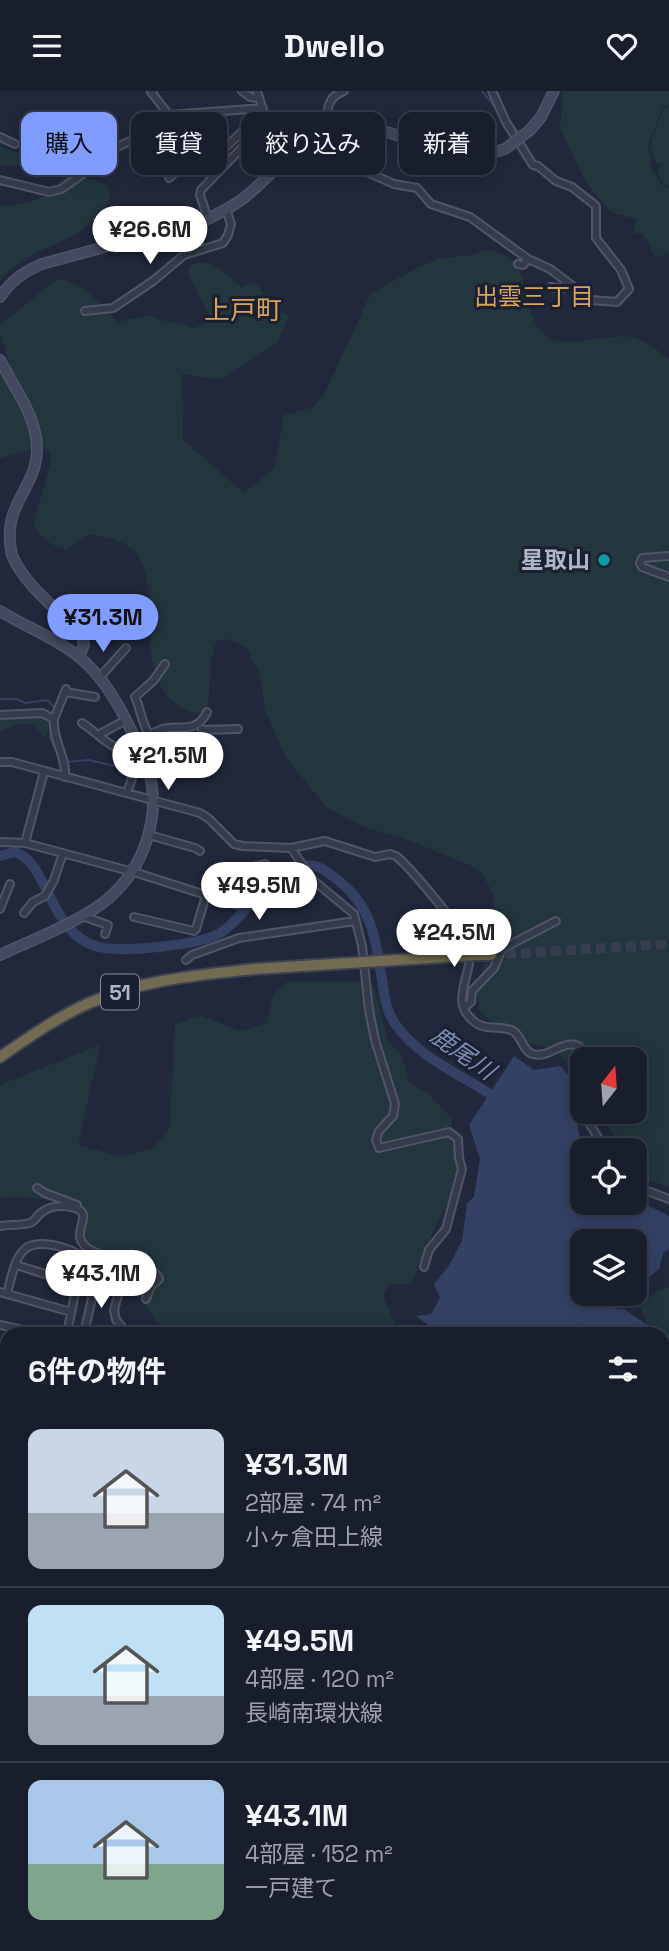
<!DOCTYPE html>
<html lang="ja">
<meta charset="utf-8">
<style>
:root{--surface:#191e2d;--page:#262b39;--text:#f1f3f6;--muted:#9fa2aa;--line:#373c49;--accent:#7f9cfe}
body{margin:0;font-family:"Space Grotesk","Noto Sans JP",sans-serif;background:var(--page);color:var(--text);height:100vh;display:flex;flex-direction:column;font-size:26px;white-space:nowrap}
*{box-sizing:border-box;margin:0}
p{font-size:23px;color:var(--muted)}
.icon{flex:none;width:38px;height:38px;fill:none;stroke:currentColor;stroke-width:2;stroke-linecap:round;stroke-linejoin:round}
.map{position:relative;flex:1;overflow:hidden}
.details{position:absolute;left:0px;top:1236px;width:670px;height:625px;display:flex;flex-direction:column;background:var(--surface);border-radius:21px 21px 0 0;box-shadow:0 4px 18px #0003,0 0 0 2px var(--line)}
.details>*{flex:none}
.banner{position:absolute;left:21px;top:21px;width:628px;height:63px;display:flex;gap:14px}
.needle{width:46px;rotate:17deg}
.fabs{position:absolute;left:570px;top:956px;display:grid;gap:14px}
.fabs a{display:grid;place-items:center;width:77px;height:77px;border-radius:14px;background:var(--surface);box-shadow:0 4px 18px #0003,0 0 0 2px var(--line);font-size:35px}
.price{position:absolute;translate:-50% -60px;padding:0 16px;border-radius:24px;background:#fff;color:#222;font-size:23px;line-height:46px;filter:drop-shadow(0 2px 4px #0008)}
.price::after{content:'';position:absolute;left:50%;top:42px;width:21px;height:16px;margin-left:-10px;background:inherit;clip-path:polygon(0 0,100% 0,50% 100%)}
.price.current{background:var(--accent);color:#111}
ul{padding:0;list-style:none}
li{display:flex;align-items:center;gap:21px;height:175px;padding:0 28px}
li+li{border-top:2px solid var(--line)}
li span{display:grid;place-items:center;flex:none;width:196px;height:140px;border-radius:14px;color:#555}
li>.icon{margin-inline-start:auto}
span .icon{width:84px;height:84px;fill:#fffc;stroke-width:1}
li b{font-size:30px}
h2{display:flex;justify-content:space-between;align-items:center;height:84px;padding:0 28px;font-size:30px}
.pill{padding:0 24px;border-radius:14px;background:var(--surface);box-shadow:0 4px 18px #0003,0 0 0 2px var(--line);font-size:24px;line-height:63px}
.pill.current{background:var(--accent);color:#111}
header{display:flex;justify-content:space-between;align-items:center;height:91px;padding:0 28px;background:var(--surface);font-size:32px;font-weight:600}
.map>svg:first-child{display:block}
</style>
<header><svg class="icon" aria-label="menu" viewBox="0 0 24 24"><path d="M4 6h16M4 12h16M4 18h16"/></svg>Dwello<svg class="icon" aria-label="heart" viewBox="0 0 24 24"><path d="M12 20l-8-8c-3-5 5-10 8-4 3-6 11-1 8 4z"/></svg></header>
<div class="map">
<svg width="669" height="1860" viewBox="0 0 669 1860">
<rect width="100%" height="100%" fill="#21283c"/>
<path fill="#23363d" d="M563 0H669V12L662 17 648 55 653 84 656 82 661 93 669 98V161L656 167 643 143 634 142 637 128 616 123 607 117 585 90 560 37Z
M669 14V96L662 91 658 80 663 74 656 71 650 55 663 18Z
M94 39 104 42C103 58 82 60 77 76L83 86 108 94C117 132 57 151 30 165 19 171 9 180 0 189V115C33 113 53 108 69 77L61 71 0 75V55C36 75 60 46 94 39Z
M487 159C541 164 514 229 551 248 568 257 609 242 632 246 646 249 657 260 669 268V1096C643 1086 635 1090 635 1059H623L599 1020H635V968H583V993L558 963 549 957 518 949 486 926 479 918 476 902 495 828 493 802 482 783 472 775 403 747 363 736 326 716 285 665 265 618 260 584 246 556 226 548 218 549C206 568 213 596 206 619 196 624 190 622 181 616 128 582 166 510 138 464 130 451 104 445 89 443L67 458C52 456 39 447 34 432L50 374 51 363 44 355 0 367V278L10 274 0 243V234L57 188C83 191 100 213 118 231L149 224C165 233 177 229 194 238L211 228 188 183 190 175C212 163 226 185 242 197L250 191 259 195 270 215 289 225 277 252 220 289 182 283 183 349 244 402 275 376 284 324 314 316 325 302 371 202 423 174 443 167 472 164Z
M34 623 50 632 47 644 42 645C34 626 15 633 0 641V625Z
M359 890 373 893 388 951 402 965 408 991 429 1003 452 1028 451 1050 459 1059 457 1092 426 1156 412 1192 388 1194 383 1205 395 1233 391 1242H177L157 1231 120 1179 90 1164 83 1136 69 1111 21 1106 0 1107V994L100 954 78 1054 123 1066 153 1057 170 1037 175 933 201 925 241 940 267 932 273 903 287 891Z
M669 1196V1260L663 1254V1242H651L641 1217C648 1204 656 1201 669 1196Z
M669 1295V1401L663 1405V1299Z
M669 1441V1860H0V1474H7V1853H663V1486L667 1481 663 1467V1447Z"/>
<path fill="#344164" d="M514 965 534 979 560 975 582 998 575 1018 583 1069V1111H635V1108L669 1125V1158L663 1162 659 1178 647 1188 635 1187V1150H583V1202H599L607 1217 624 1218 646 1233 647 1242H431L428 1234 416 1225 431 1223 440 1207 434 1193 448 1176 462 1150 467 1112 474 1106 480 1068 469 1034Z"/>
<g fill="none" stroke-linecap="round" stroke-linejoin="round">
<path stroke="#344164" stroke-width="2" d="M482 0 496 17
M527 70 530 76 538 79
M593 140V128
M0 608H17L25 612 47 609 55 617
M51 635 50 647 59 666
M66 671 89 669 119 676 125 672
M0 1488 7 1486
M639 1853 651 1860"/>
<path stroke="#344164" stroke-width="10" d="M0 765 14 761C48 768 49 845 99 856 122 862 200 854 220 842 231 836 238 826 247 817 256 809 267 802 277 795 307 773 308 765 339 790 375 819 376 853 383 895 385 909 387 922 396 934 422 970 464 984 499 1009"/>
<path stroke="#363d51" stroke-width="10" stroke-dasharray="10 5" stroke-linecap="butt" d="M491 864 669 853"/>
<defs>
<path id="street" d="M153 0 151 1 169 24
M242 0 250 6 259 7
M344 0C321 8 327 30 333 48L346 45 356 64 360 78 394 93 417 97 431 113 470 126 528 168 550 178 591 209 617 211 629 198 621 179 596 147V115L572 96 556 90 538 75 533 74 506 31 492 0
M169 24 161 40 162 44 179 64 220 62 253 30H263
M0 46 15 53
M190 70 200 81 220 62
M169 87 182 75
M0 89 49 101 61 98 80 85 108 60 137 47 146 33 169 24 263 17
M208 128 200 104 201 99 259 39C266 24 262 15 257 0
M518 173 523 174 528 168
M551 196 561 198 566 191
M85 220 113 217 153 190 184 164 223 152 228 144 231 133 226 118
M669 465 642 467 640 472 642 476 669 486
M100 586 126 557
M65 601 95 606
M0 624 42 622 54 628C52 649 67 666 65 686
M54 628 66 598
M82 632C92 638 100 647 110 653 120 659 126 661 134 669V681L127 702
M202 638 209 653
M202 639 238 638
M100 643 126 629
M136 647C146 646 153 642 162 638 179 633 196 644 207 621
M140 657 150 645C141 632 141 618 135 606L153 590 165 573
M0 671H12L200 722 209 728 234 753 243 755 291 757 325 750 375 766 390 763 396 765C410 776 460 836 467 852 479 880 444 909 476 932 487 940 502 934 513 940 522 945 523 961 533 963 549 968 562 948 579 955L583 972
M149 744 195 757 200 760
M0 751 25 752 137 782 237 814 249 777 265 773
M25 752 44 681
M291 757 313 789 354 823 362 855 369 919 375 949 395 1013 393 1025 379 1040 376 1049 379 1057 449 1041 458 1048 459 1067 462 1078 446 1138 429 1159 424 1176
M0 818 10 793
M24 822 33 811 45 805 54 789 63 762
M82 825 108 834 105 843
M134 826 194 840 196 838 206 804
M186 869 192 864 239 847 355 830
M464 917 471 911 472 900 494 877 502 858 556 830
M588 1020 587 1029 606 1059
M635 1090 645 1099 669 1108
M37 1097 45 1102 77 1114V1117
M0 1135C9 1133 25 1135 32 1131 36 1128 39 1122 44 1120 52 1114 66 1114 75 1117 98 1124 63 1144 92 1160 110 1170 153 1170 159 1188L151 1195 146 1208
M16 1174 77 1193 67 1242
M92 1175 103 1173 113 1180 118 1204 114 1219 116 1229 127 1242
M0 1201 71 1221
M7 1203C11 1189 14 1167 25 1158 40 1145 86 1160 93 1178 98 1193 87 1226 84 1242
M0 1234 36 1242
M167 1242H170
M0 1265 7 1266
M0 1331 7 1333
M0 1363 7 1365
M0 1395 7 1397
M0 1428 7 1430"/>
<path id="secondary" d="M530 39 541 26 554 0
M0 206C12 189 23 181 42 173L208 128C221 121 234 115 245 106 270 87 298 47 328 39 386 23 421 66 474 65 484 65 495 61 505 58
M0 269C14 297 37 325 37 358 37 398 0 414 12 464 25 496 60 519 82 546L84 554 79 566
M0 520C26 536 54 546 78 565 101 584 115 607 128 633 136 648 143 661 148 677 162 724 145 775 109 807 82 830 32 849 0 864
M0 1297 7 1299"/>
<path id="highway" d="M476 864H491
M0 966C28 947 56 927 87 913 139 889 198 884 254 878"/>
</defs>
<use href="#street" stroke="#505567" stroke-width="10"/>
<use href="#secondary" stroke="#505567" stroke-width="12"/>
<use href="#highway" stroke="#3d4254" stroke-width="14"/>
<use href="#street" stroke="#353b4c" stroke-width="6"/>
<use href="#secondary" stroke="#43495f" stroke-width="9"/>
<use href="#highway" stroke="#736b51" stroke-width="10"/>
<defs>
<path id="secondary-bridge" d="M505 58 530 39"/>
<path id="highway-bridge" d="M254 878 476 864"/>
</defs>
<use href="#secondary-bridge" stroke="#505567" stroke-width="12" stroke-linecap="butt"/>
<use href="#highway-bridge" stroke="#3d4254" stroke-width="14" stroke-linecap="butt"/>
<use href="#secondary-bridge" stroke="#43495f" stroke-width="9"/>
<use href="#highway-bridge" stroke="#736b51" stroke-width="10"/>
</g>
<circle fill="#0f9aa8" stroke="#1a2031" stroke-width="2.5" cx="604" cy="469" r="7"/>
<g text-anchor="middle" dominant-baseline="central" stroke-width="6" stroke-linejoin="round" paint-order="stroke">
<rect fill="#1a2031" stroke="#83889b" stroke-width="2" x="101" y="883.5" width="38" height="35" rx="5"/>
<g font-size="21" font-weight="bold" fill="#b0b5c8">
<text x="120" y="901">51</text>
</g>
<g font-size="23" font-weight="bold" fill="#b0b5c8" stroke="#1a2031" text-anchor="end">
<text x="590" y="469">星取山</text>
</g>
<g font-size="24" fill="#daa559" stroke="#1a2031">
<text x="534" y="205">出雲三丁目</text>
</g>
<g font-size="24" font-style="italic" fill="#7e8db6" stroke="#1a2031">
<text transform="translate(463 962) rotate(35)">鹿尾川</text>
</g>
<g font-size="26" fill="#daa559" stroke="#1a2031">
<text x="243" y="219">上戸町</text>
</g>
</g>
</svg>
<div class="fabs">
<a><svg class="needle" viewBox="-14 -14 28 28"><path d="M0-13l5 13h-10z" fill="#e53935"/><path d="M0 13l5-13h-10z" fill="#9fa2aa"/></svg></a>
<a><svg class="icon" aria-label="locate" viewBox="0 0 24 24"><circle cx="12" cy="12" r="6"/><path d="M12 2v4M12 18v4M2 12h4M18 12h4"/></svg></a>
<a><svg class="icon" aria-label="layers" viewBox="0 0 24 24"><path d="M12 4l9 5-9 5-9-5zM3 14l9 5 9-5"/></svg></a>
</div>
<b class="price" style="left:150px;top:175px">¥26.6M</b>
<b class="price current" style="left:103px;top:563px">¥31.3M</b>
<b class="price" style="left:168px;top:701px">¥21.5M</b>
<b class="price" style="left:259px;top:831px">¥49.5M</b>
<b class="price" style="left:454px;top:878px">¥24.5M</b>
<b class="price" style="left:101px;top:1219px">¥43.1M</b>
<div class="banner">
<a class="pill current">購入</a>
<a class="pill">賃貸</a>
<a class="pill">絞り込み</a>
<a class="pill">新着</a>
</div>
<section class="details">
<h2>6件の物件<svg class="icon" aria-label="filters" viewBox="0 0 24 24"><path d="M4 7h16M4 17h16"/><circle cx="9" cy="7" r="2"/><circle cx="15" cy="17" r="2"/></svg></h2>
<ul>
<li><span style="background:linear-gradient(#c9d6e8 60%,#9aa5b1 0)"><svg class="icon" aria-label="home" viewBox="0 0 24 24"><path d="M3 11l9-7 9 7M6 9v11h12V9"/></svg></span><div><b>¥31.3M</b><p>2部屋 · 74 m²</p><p>小ヶ倉田上線</p></div></li>
<li><span style="background:linear-gradient(#bfe0f5 65%,#9aa5b1 0)"><svg class="icon" aria-label="home" viewBox="0 0 24 24"><path d="M3 11l9-7 9 7M6 9v11h12V9"/></svg></span><div><b>¥49.5M</b><p>4部屋 · 120 m²</p><p>長崎南環状線</p></div></li>
<li><span style="background:linear-gradient(#a9c7e8 60%,#7fa58c 0)"><svg class="icon" aria-label="home" viewBox="0 0 24 24"><path d="M3 11l9-7 9 7M6 9v11h12V9"/></svg></span><div><b>¥43.1M</b><p>4部屋 · 152 m²</p><p>一戸建て</p></div></li>
</ul>
</section>
</div>
